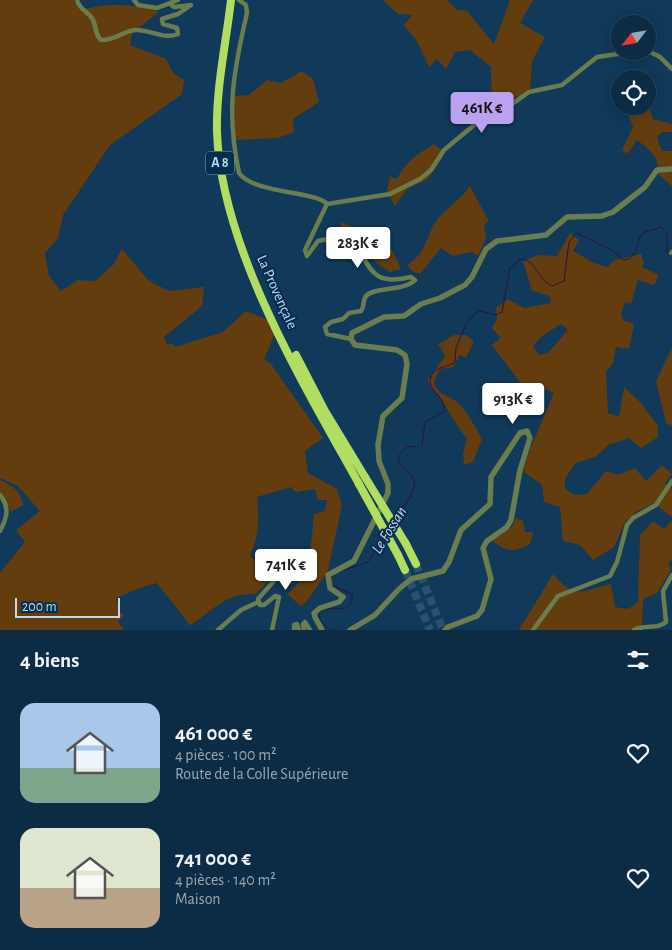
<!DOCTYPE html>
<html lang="fr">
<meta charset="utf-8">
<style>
:root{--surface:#0c2b44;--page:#1a374f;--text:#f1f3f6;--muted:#9aa7b2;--line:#2c475d;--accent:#bca0f2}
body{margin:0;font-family:"Alegreya Sans",sans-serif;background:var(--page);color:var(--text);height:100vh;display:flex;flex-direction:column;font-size:19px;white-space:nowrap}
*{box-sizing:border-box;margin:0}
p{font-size:16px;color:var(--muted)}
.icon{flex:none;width:28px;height:28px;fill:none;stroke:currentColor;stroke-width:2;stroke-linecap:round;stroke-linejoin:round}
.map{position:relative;height:630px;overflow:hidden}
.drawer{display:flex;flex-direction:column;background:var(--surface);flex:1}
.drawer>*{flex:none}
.needle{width:32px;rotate:239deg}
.buttons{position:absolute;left:611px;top:15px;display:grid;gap:10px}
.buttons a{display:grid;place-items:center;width:45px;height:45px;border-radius:50%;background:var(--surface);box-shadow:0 2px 12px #0003,0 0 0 1px var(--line);font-size:25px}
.scale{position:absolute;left:15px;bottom:12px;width:105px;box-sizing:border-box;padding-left:5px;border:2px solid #bedaf3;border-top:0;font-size:14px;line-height:18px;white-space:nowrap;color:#bedaf3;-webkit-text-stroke:4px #032f4e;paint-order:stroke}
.price{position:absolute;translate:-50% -42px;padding:0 11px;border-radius:5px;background:#fff;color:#222;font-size:16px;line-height:32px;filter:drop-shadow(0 1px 2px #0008)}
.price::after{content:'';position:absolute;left:50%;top:30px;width:15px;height:11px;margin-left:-8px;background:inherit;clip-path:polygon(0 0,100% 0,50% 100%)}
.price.active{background:var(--accent);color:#111}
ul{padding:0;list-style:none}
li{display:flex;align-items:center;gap:15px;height:125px;padding:0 20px}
li span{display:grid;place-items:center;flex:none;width:140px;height:100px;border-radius:15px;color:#555}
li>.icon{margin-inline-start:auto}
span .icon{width:60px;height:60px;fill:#fffc;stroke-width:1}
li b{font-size:21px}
h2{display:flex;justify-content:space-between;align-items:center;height:60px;padding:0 20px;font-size:21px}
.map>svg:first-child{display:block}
</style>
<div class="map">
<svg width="672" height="630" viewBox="0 0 672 630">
<rect width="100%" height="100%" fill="#10395a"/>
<path fill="#643d0f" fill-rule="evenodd" d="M0 0H74L80 10C112 3 128 3 159 12L132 33 130 45 166 59 173 73 184 80 182 94 110 145 63 215 58 238 45 253 49 276 61 291 78 280 95 281 113 265 122 249 149 281 169 291 204 287 202 306 164 337 167 345 172 343 175 347 223 332 246 311 268 320 275 334 264 359 271 364 323 438 305 451 308 473 337 489 342 505 328 570 308 600 301 606 287 594C312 576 311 542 314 514L325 511 327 500H318L315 489 296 492 291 487 257 497C259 519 259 535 250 556L262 567 280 562 271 578 256 594C225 593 215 609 190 625L157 583 142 587 116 598 120 612 124 616 118 621 124 630H0V573L25 542 16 530 40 511 18 486 0 478Z
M383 0H447L457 10 467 11 494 44 510 0H533L520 23 545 37 532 61 530 90 492 110 491 67 470 50 455 52 446 69 437 59 429 67 417 41 404 25 412 15 398 14Z
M302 71 313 79 319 102 293 119 294 132 278 138 235 140 234 96 249 95 267 80 281 83Z
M648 100 653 119 672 124V132H662L657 138 662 151H672V186L658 174C660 157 650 150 637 140L627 154 622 150 633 127 625 106H648Z
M434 144 445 153 428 179 407 189 395 206 387 191 390 176 397 179C404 163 419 153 434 144Z
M470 186 489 222 484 224 486 239 478 256 472 252 453 256 441 248 420 274 412 271 407 265C425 254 425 240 435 223 444 209 460 201 470 186Z
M340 222 360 230 383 250H392L401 269 390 272C374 262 345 239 340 222Z
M570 233 579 240 573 251 594 263 607 267 615 260 641 254 644 262 642 267 659 275 654 285 638 280 631 304 625 302 621 313 623 320 634 324 629 349 616 347 613 363 606 372 608 413 619 417 624 387 640 402 658 426V437L641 448 629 438 610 444 595 457 575 463 565 479V489L575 495 587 494 606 471 618 475 635 468 646 481 662 465 672 474 665 483 672 488V517L654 503 636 512 625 522 614 547 593 560 580 545 563 541 560 507 544 502 542 485 523 471 530 449 554 393 544 388 524 397 521 389 523 386 492 345 501 338 492 328 497 319 496 308 508 299 524 308 551 303 550 296 532 291 523 261 539 255 557 256ZM561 324 568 330 548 353 539 355 533 346 542 336Z
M454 335H466L474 341 466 358 460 355 453 367 440 369 434 382C440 398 447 393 457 402 468 412 475 427 482 439L473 462 464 465 463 453 467 439C458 427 451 415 443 402 438 393 431 391 428 380L445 356 438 344Z
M672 348V426L666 423 656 381Z
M0 480C12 485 22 492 23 505L11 512 0 492Z
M516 518 523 521 525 532H533L530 544C511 553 508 552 491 540L511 528Z
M672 520V560L668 563 671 570 657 593 643 599 642 630H519L553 574C574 600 582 591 611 584L615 607 628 609 638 602 640 535 653 521 664 529Z"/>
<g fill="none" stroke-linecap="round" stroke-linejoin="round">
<path stroke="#2f0f48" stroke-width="1" d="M468 320 479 311 496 315 502 312 510 268 521 259C538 261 537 280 552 286L564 281 569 242 577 233 613 251 623 260C638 259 636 244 642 233L661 227 667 234V253L672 256
M422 445 425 422 445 411 443 402 430 385C430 364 444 370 455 362L456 348 467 322
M396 519 411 496 415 483C412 471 398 467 398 456L407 447 419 446
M339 572 368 562 383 537
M326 609 346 608 352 602V594L333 586
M319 613 320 620 330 630"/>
<path stroke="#2a5171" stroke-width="8" stroke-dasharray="8 4" stroke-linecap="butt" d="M416 564 443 630
M405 570 430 630"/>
<path stroke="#6a7d4e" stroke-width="4.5" d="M77 0C79 9 87 11 92 18 97 26 94 34 101 40 115 41 123 31 135 30 149 29 164 40 178 34L177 28 163 24 162 19 178 14 191 5 174 7 170 4
M134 0 138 5 157 8 178 0
M239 0 246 5 247 13C233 73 226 112 239 173 254 194 316 191 327 204
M648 51 660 57 672 69
M327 204 390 194 420 179 431 170 444 150 485 116 505 109 529 92 562 85 597 57 638 51
M327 204 305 250 307 256 318 241 342 236C373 248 358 290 411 277L415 280C405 291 373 287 366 296 362 301 365 306 361 311L349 313 343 319 331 322 325 327 327 334 351 339
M671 253 672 252
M0 495C10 507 7 518 0 531
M218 630 241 610 258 602
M272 630 279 597 275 596 264 605H260L258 599 280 574 291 552
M294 630V625L297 624 299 630
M304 630 303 624 305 622 310 630
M533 630 558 596 610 576 617 562 627 525 633 518 656 505 672 481
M634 630C646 624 657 630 666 622L663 591 672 575"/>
<path stroke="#6a7d4e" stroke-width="5.5" d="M322 630 315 617 314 613 320 608 339 602 343 597 330 588 328 575 354 561 388 493V484L379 461 378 445 383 416 402 398 407 364 405 355 397 350 355 345 351 339 352 333 384 317 404 316 421 304 440 298 465 285 472 277 486 249 497 241 546 235 567 217 602 216 613 212 645 187 657 170 672 169
M350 630 375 615 399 589 411 579 443 571 449 562 461 530 490 504 491 477 520 433 527 431 530 438 520 470 511 520 507 527 487 541 483 548 491 579 482 610 477 616 448 627 445 630"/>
<path stroke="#b1dd60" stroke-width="8" d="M231 0C226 44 216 87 217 132 221 248 303 383 359 484
M296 355 325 411 365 477
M406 544 416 564
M398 555 405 570"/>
<path stroke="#b1dd60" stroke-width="8" d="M365 477 406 544
M359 484 398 555"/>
</g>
<g text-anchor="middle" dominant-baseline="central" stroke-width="4" stroke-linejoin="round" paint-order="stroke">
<rect fill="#032f4e" stroke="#86a7c2" stroke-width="1" x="206" y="151.5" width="28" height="23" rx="4"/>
<g font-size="14" font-weight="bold" fill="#bedaf3">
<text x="220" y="163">A 8</text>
</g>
<g font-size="15" fill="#bedaf3" stroke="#032f4e">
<text transform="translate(277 292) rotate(66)">La Provençale</text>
</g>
<g font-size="16" font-style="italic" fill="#dfcff3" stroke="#032f4e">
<text transform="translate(389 530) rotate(-58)">Le Fossan</text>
</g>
</g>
</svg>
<div class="buttons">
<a><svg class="needle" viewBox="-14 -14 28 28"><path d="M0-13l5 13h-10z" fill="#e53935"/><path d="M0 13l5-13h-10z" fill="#9aa7b2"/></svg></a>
<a><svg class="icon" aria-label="locate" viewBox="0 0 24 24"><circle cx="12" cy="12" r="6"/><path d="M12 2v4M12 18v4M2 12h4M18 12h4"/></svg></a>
</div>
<div class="scale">200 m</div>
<b class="price active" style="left:482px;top:134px">461K €</b>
<b class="price" style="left:358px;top:269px">283K €</b>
<b class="price" style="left:513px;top:425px">913K €</b>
<b class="price" style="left:286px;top:591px">741K €</b>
</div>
<section class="drawer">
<h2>4 biens<svg class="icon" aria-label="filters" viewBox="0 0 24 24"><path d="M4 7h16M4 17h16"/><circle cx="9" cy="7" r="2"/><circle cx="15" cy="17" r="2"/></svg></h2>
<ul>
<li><span style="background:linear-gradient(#a9c7e8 65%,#7fa58c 0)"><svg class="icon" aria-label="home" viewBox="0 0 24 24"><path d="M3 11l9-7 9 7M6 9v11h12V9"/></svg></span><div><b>461 000 €</b><p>4 pièces · 100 m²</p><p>Route de la Colle Supérieure</p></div><svg class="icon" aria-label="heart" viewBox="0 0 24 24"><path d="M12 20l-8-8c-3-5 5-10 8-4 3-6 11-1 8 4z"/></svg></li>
<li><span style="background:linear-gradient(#dfe7d0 60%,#b9a48a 0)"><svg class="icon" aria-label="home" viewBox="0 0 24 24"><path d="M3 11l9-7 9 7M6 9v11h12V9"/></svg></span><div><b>741 000 €</b><p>4 pièces · 140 m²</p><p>Maison</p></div><svg class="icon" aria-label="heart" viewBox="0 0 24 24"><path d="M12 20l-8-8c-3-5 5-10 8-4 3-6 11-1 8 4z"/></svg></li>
</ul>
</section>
